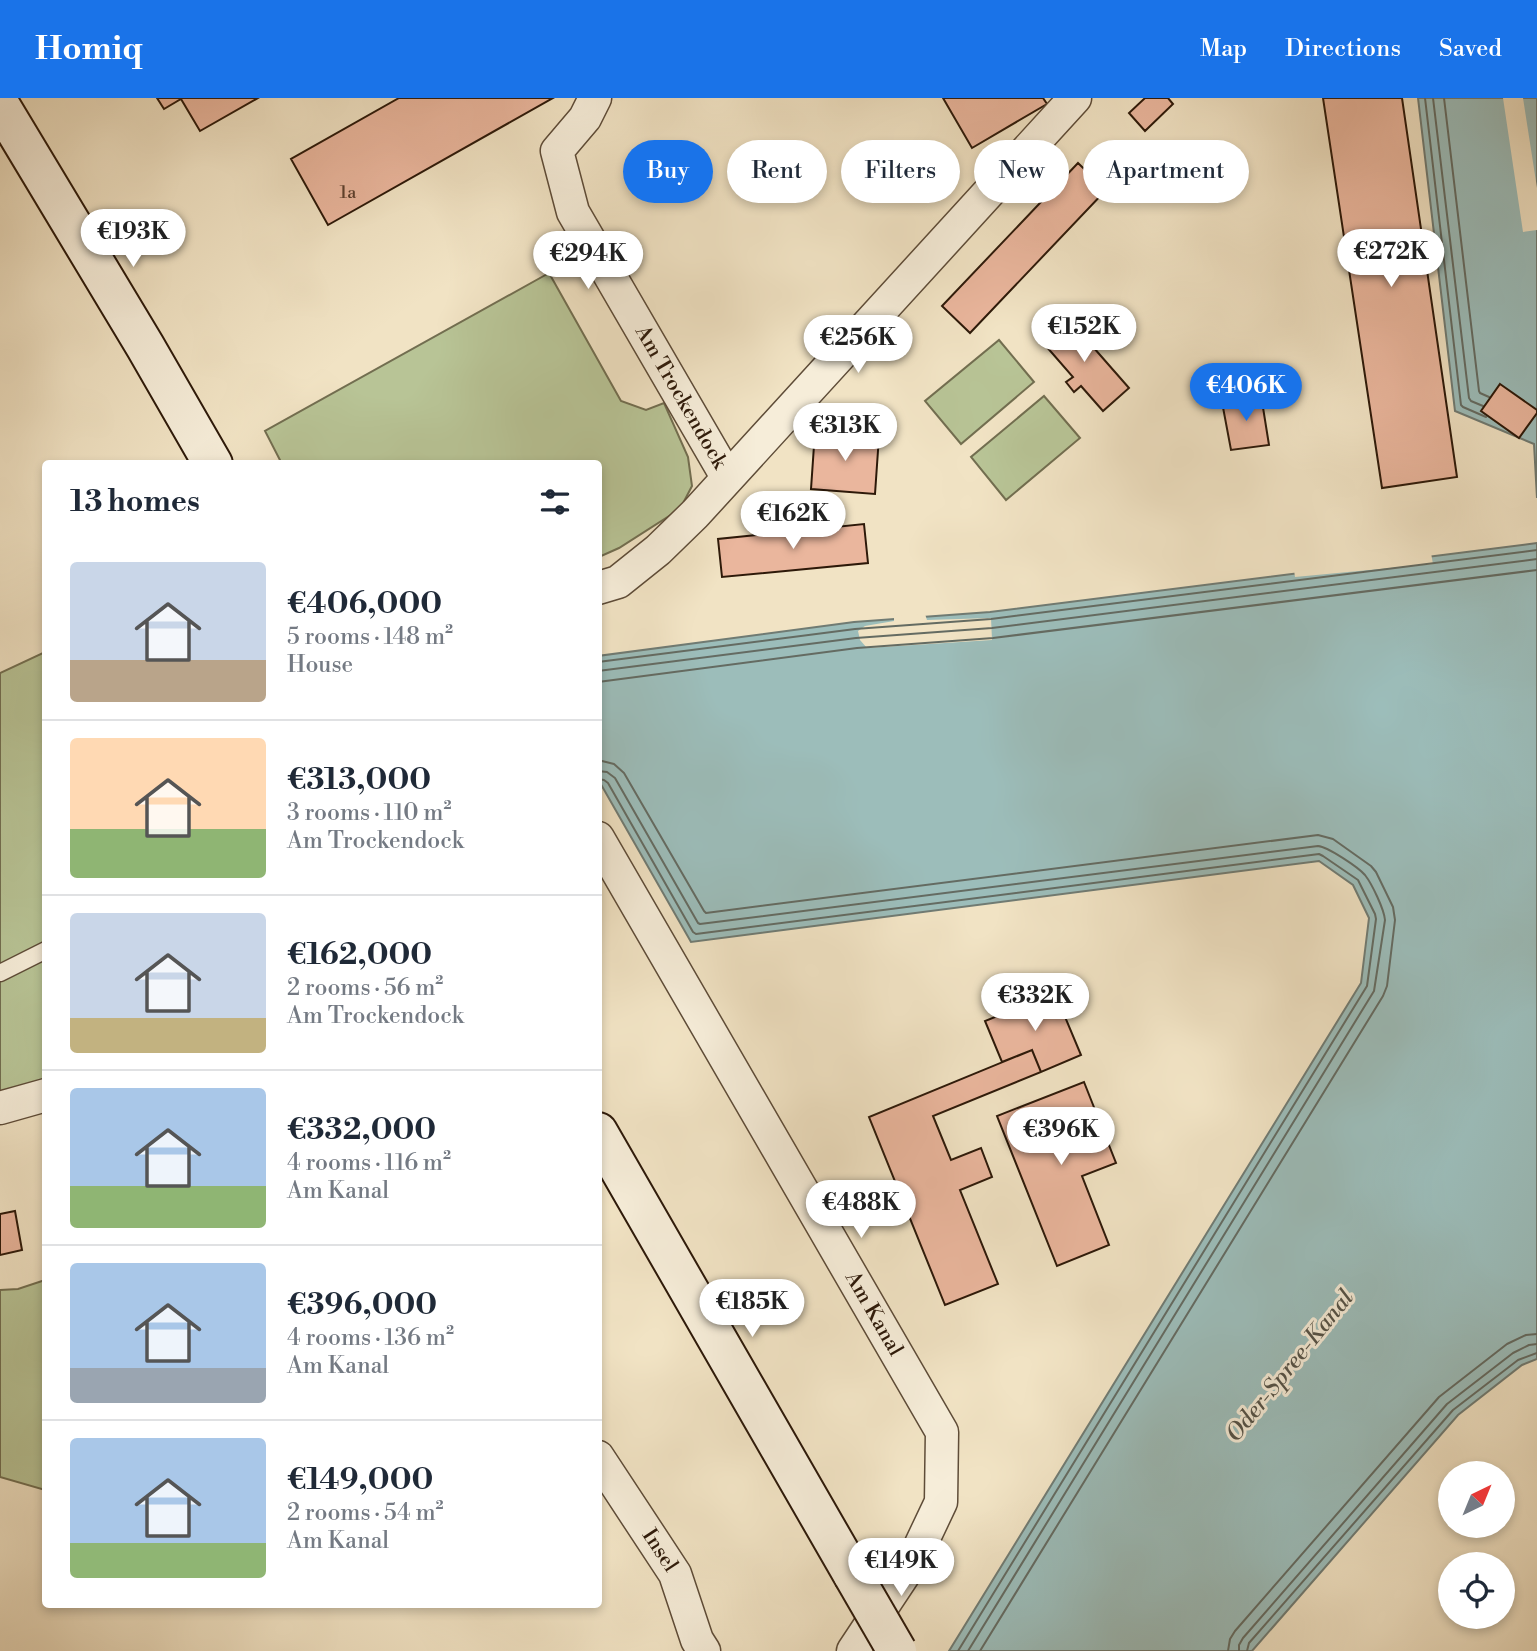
<!DOCTYPE html>
<meta charset="utf-8">
<style>
:root{--surface:#fff;--page:#f2f2f3;--text:#1f2937;--muted:#747a83;--line:#e0e1e3;--accent:#1a73e8}
body{margin:0;font-family:"Libre Bodoni",serif;background:var(--page);color:var(--text);height:100vh;display:flex;flex-direction:column;font-size:26px;white-space:nowrap}
*{box-sizing:border-box;margin:0}
p{font-size:23px;color:var(--muted)}
.icon{flex:none;width:38px;height:38px;fill:none;stroke:currentColor;stroke-width:2;stroke-linecap:round;stroke-linejoin:round}
.map{position:relative;flex:1;overflow:hidden}
.sheet{position:absolute;left:42px;top:362px;width:560px;height:1148px;display:flex;flex-direction:column;background:var(--surface);border-radius:7px;box-shadow:0 4px 10px #0003}
.sheet>*{flex:none}
.hud{position:absolute;left:623px;top:42px;width:665px;height:63px;display:flex;gap:14px}
.needle{width:46px;rotate:43deg}
.tools{position:absolute;left:1438px;top:1363px;display:grid;gap:14px}
.tools a{display:grid;place-items:center;width:77px;height:77px;border-radius:50%;background:var(--surface);box-shadow:0 4px 10px #0003;font-size:35px}
.price{position:absolute;translate:-50% -60px;padding:0 16px;border-radius:24px;background:#fff;color:#222;font-size:23px;line-height:46px;filter:drop-shadow(0 2px 4px #0008)}
.price::after{content:'';position:absolute;left:50%;top:42px;width:21px;height:16px;margin-left:-10px;background:inherit;clip-path:polygon(0 0,100% 0,50% 100%)}
.price.current{background:var(--accent);color:#fff}
ul{padding:0;list-style:none}
li{display:flex;align-items:center;gap:21px;height:175px;padding:0 28px}
li+li{border-top:2px solid var(--line)}
li span{display:grid;place-items:center;flex:none;width:196px;height:140px;border-radius:7px;color:#555}
li>.icon{margin-inline-start:auto}
span .icon{width:84px;height:84px;fill:#fffc;stroke-width:1}
li b{font-size:30px}
h2{display:flex;justify-content:space-between;align-items:center;height:84px;padding:0 28px;font-size:30px}
.chip{padding:0 24px;border-radius:32px;background:var(--surface);box-shadow:0 4px 10px #0003;font-size:24px;line-height:63px}
.chip.current{background:var(--accent);color:#fff}
header{display:flex;align-items:center;gap:42px;box-sizing:border-box;height:98px;padding:0 35px;background:var(--accent);color:#fff}
header strong{font-size:33px}
nav{display:flex;gap:38px;margin-inline-start:auto;font-size:24px}
.map>svg:first-child{display:block}
</style>
<header>
<strong>Homiq</strong>
<nav><a>Map</a><a>Directions</a><a>Saved</a></nav>
</header>
<div class="map">
<svg width="1537" height="1553" viewBox="0 0 1537 1553">
<rect width="100%" height="100%" fill="#f1e3c4"/>
<filter id="stains"><feTurbulence type="fractalNoise" baseFrequency=".00286" numOctaves="4"/><feColorMatrix values="0 0 0 0 .2 0 0 0 0 .09 0 0 0 0 .02 0 0 0 .5 -.17"/></filter>
<radialGradient id="worn" r=".72"><stop offset=".6" stop-color="#630" stop-opacity="0"/><stop offset="1" stop-color="#630" stop-opacity=".3"/></radialGradient>
<path fill="#b8c496" stroke="#726e50" stroke-width="2" d="M549 175 621 303 646 312 664 305 688 359 692 388 680 411 619 450 599 459 598 366H282L265 333Z
M999 242 1034 284 961 346 925 303Z
M1044 298 1080 340 1006 402 971 359Z
M45 554V985L0 997V575Z
M45 1182H46L45 1392 0 1379V1192L18 1191Z"/>
<path fill="#9cbdba" stroke="#707b73" stroke-width="2" d="M1418 0H1537V400L1534 346 1455 313Z
M1537 445V1261L1522 1267 1458 1317 1252 1553H949L1361 885 1369 820 1353 787 1319 763 691 844 599 683 598 558 854 524 990 514Z"/>
<path fill="#f1e3c4" d="M1503 0H1523L1537 90V132L1523 134Z
M1431 455 1433 466 1295 479 1294 472Z
M925 516 927 522 991 520 992 542 867 550 860 542 858 533 865 528 894 523V518Z"/>
<g fill="none" stroke-linecap="round" stroke-linejoin="round">
<path stroke="#646b62" stroke-width="2" d="M1425 0 1461 307 1463 309 1486 319
M1433 0 1469 300 1471 303 1483 308
M1444 0 1479 293 1480 295 1489 299
M598 564 855 531 991 521 1537 452
M598 573 856 540 992 530 1537 461
M598 584 857 550 993 540 1537 472
M598 662 614 666 624 675 704 813 706 815 1318 737 1333 741 1371 768 1376 774 1393 809 1395 822 1387 888 1383 898 980 1553
M598 673 607 674 615 680 698 825 700 826 1318 748C1328 749 1358 769 1365 777 1372 786 1384 811 1385 822L1374 893 968 1553
M598 681 604 682 608 685 693 834 696 836 1319 756 1323 758 1358 782 1375 816 1376 821 1367 888 958 1553
M1228 1553 1230 1541 1235 1533 1439 1299 1507 1246 1526 1237 1537 1236
M1239 1553V1547L1243 1540 1447 1306 1513 1255 1529 1247 1537 1246
M1247 1553 1249 1545 1453 1312 1518 1262 1537 1255"/>
</g>
<path fill="#eab69d" stroke="#2d1909" stroke-width="2" d="M157 0H258L200 33 181 1 164 11Z
M399 0H553L328 127 291 61Z
M943 0H1043L1047 6 972 50Z
M1145 0H1168L1173 6 1145 33 1129 15Z
M1323 0H1402L1457 379 1382 390Z
M1078 65 1106 92 970 235 942 208Z
M1065 217 1129 290 1103 313 1081 288 1074 294 1066 284 1073 279 1039 240Z
M1500 286 1537 312V315L1519 340 1481 313Z
M1261 297 1269 347 1231 352 1222 304Z
M815 333 879 338 875 396 811 391Z
M864 426 868 465 722 479 718 441Z
M1055 895 1081 957 1041 974 1032 952 1002 964 985 923Z
M1032 952 1041 974 933 1018 951 1062 981 1050 992 1079 960 1092 998 1186 945 1207 869 1019Z
M1084 984 1116 1065 1082 1078 1109 1147 1057 1168 997 1018Z
M15 1113 22 1152 0 1157V1116Z"/>
<g fill="none" stroke-linecap="round" stroke-linejoin="round">
<defs>
<path id="service" d="M0 875 46 852"/>
<g id="minor">
<path id="s1" d="M595 0 585 20 557 53 573 114 727 379"/>
<path d="M598 490 618 484 658 452 695 416 1075 0"/>
<path id="s2" d="M598 740 942 1334 941 1404 914 1461 853 1553"/>
<path d="M0 1010 46 997"/>
<path id="s3" d="M598 1359 675 1476 697 1542 704 1553"/>
</g>
<path id="secondary" d="M0 7 145 248 213 366
M598 1034 853 1477"/>
</defs>
<use href="#service" stroke="#5e4c38" stroke-width="19"/>
<use href="#minor" stroke="#5e4c38" stroke-width="35"/>
<use href="#secondary" stroke="#2d1909" stroke-width="42"/>
<use href="#service" stroke="#f6edd9" stroke-width="16"/>
<use href="#minor" stroke="#f6edd9" stroke-width="32"/>
<use href="#secondary" stroke="#f6edd9" stroke-width="38"/>
<defs>
<path id="secondary-bridge" d="M853 1477 897 1553"/>
</defs>
<use href="#secondary-bridge" stroke="#2d1909" stroke-width="42" stroke-linecap="butt"/>
<use href="#secondary-bridge" stroke="#f6edd9" stroke-width="38"/>
</g>
<g text-anchor="middle" dominant-baseline="central" stroke-width="6" stroke-linejoin="round" paint-order="stroke">
<g font-size="18" fill="#5c402e">
<text x="348" y="94">1a</text>
</g>
<g font-size="21" fill="#2d1909" stroke="#f6edd9">
<text stroke="none"><textPath href="#s1" startOffset="343">Am Trockendock</textPath></text>
<text stroke="none"><textPath href="#s2" startOffset="550">Am Kanal</textPath></text>
<text stroke="none"><textPath href="#s3" startOffset="112">Insel</textPath></text>
</g>
<g font-size="23" font-style="italic" fill="#545247" stroke="#f6edd9">
<text transform="translate(1290 1268) rotate(-51)">Oder-Spree-Kanal</text>
</g>
</g>
<rect width="100%" height="100%" filter="url(#stains)"/>
<rect width="100%" height="100%" fill="url(#worn)"/>
</svg>
<div class="tools">
<a><svg class="needle" viewBox="-14 -14 28 28"><path d="M0-13l5 13h-10z" fill="#e53935"/><path d="M0 13l5-13h-10z" fill="#747a83"/></svg></a>
<a><svg class="icon" aria-label="locate" viewBox="0 0 24 24"><circle cx="12" cy="12" r="6"/><path d="M12 2v4M12 18v4M2 12h4M18 12h4"/></svg></a>
</div>
<b class="price" style="left:133px;top:171px">€193K</b>
<b class="price" style="left:1391px;top:191px">€272K</b>
<b class="price" style="left:588px;top:193px">€294K</b>
<b class="price" style="left:1084px;top:266px">€152K</b>
<b class="price" style="left:858px;top:277px">€256K</b>
<b class="price current" style="left:1246px;top:325px">€406K</b>
<b class="price" style="left:845px;top:365px">€313K</b>
<b class="price" style="left:793px;top:453px">€162K</b>
<b class="price" style="left:1035px;top:935px">€332K</b>
<b class="price" style="left:1061px;top:1069px">€396K</b>
<b class="price" style="left:861px;top:1142px">€488K</b>
<b class="price" style="left:752px;top:1241px">€185K</b>
<b class="price" style="left:901px;top:1500px">€149K</b>
<div class="hud">
<a class="chip current">Buy</a>
<a class="chip">Rent</a>
<a class="chip">Filters</a>
<a class="chip">New</a>
<a class="chip">Apartment</a>
</div>
<section class="sheet">
<h2>13 homes<svg class="icon" aria-label="filters" viewBox="0 0 24 24"><path d="M4 7h16M4 17h16"/><circle cx="9" cy="7" r="2"/><circle cx="15" cy="17" r="2"/></svg></h2>
<ul>
<li><span style="background:linear-gradient(#c9d6e8 70%,#b9a48a 0)"><svg class="icon" aria-label="home" viewBox="0 0 24 24"><path d="M3 11l9-7 9 7M6 9v11h12V9"/></svg></span><div><b>€406,000</b><p>5 rooms · 148 m²</p><p>House</p></div></li>
<li><span style="background:linear-gradient(#ffd9b3 65%,#8fb573 0)"><svg class="icon" aria-label="home" viewBox="0 0 24 24"><path d="M3 11l9-7 9 7M6 9v11h12V9"/></svg></span><div><b>€313,000</b><p>3 rooms · 110 m²</p><p>Am Trockendock</p></div></li>
<li><span style="background:linear-gradient(#c9d6e8 75%,#c2b280 0)"><svg class="icon" aria-label="home" viewBox="0 0 24 24"><path d="M3 11l9-7 9 7M6 9v11h12V9"/></svg></span><div><b>€162,000</b><p>2 rooms · 56 m²</p><p>Am Trockendock</p></div></li>
<li><span style="background:linear-gradient(#a9c7e8 70%,#8fb573 0)"><svg class="icon" aria-label="home" viewBox="0 0 24 24"><path d="M3 11l9-7 9 7M6 9v11h12V9"/></svg></span><div><b>€332,000</b><p>4 rooms · 116 m²</p><p>Am Kanal</p></div></li>
<li><span style="background:linear-gradient(#a9c7e8 75%,#9aa5b1 0)"><svg class="icon" aria-label="home" viewBox="0 0 24 24"><path d="M3 11l9-7 9 7M6 9v11h12V9"/></svg></span><div><b>€396,000</b><p>4 rooms · 136 m²</p><p>Am Kanal</p></div></li>
<li><span style="background:linear-gradient(#a9c7e8 75%,#8fb573 0)"><svg class="icon" aria-label="home" viewBox="0 0 24 24"><path d="M3 11l9-7 9 7M6 9v11h12V9"/></svg></span><div><b>€149,000</b><p>2 rooms · 54 m²</p><p>Am Kanal</p></div></li>
</ul>
</section>
</div>
